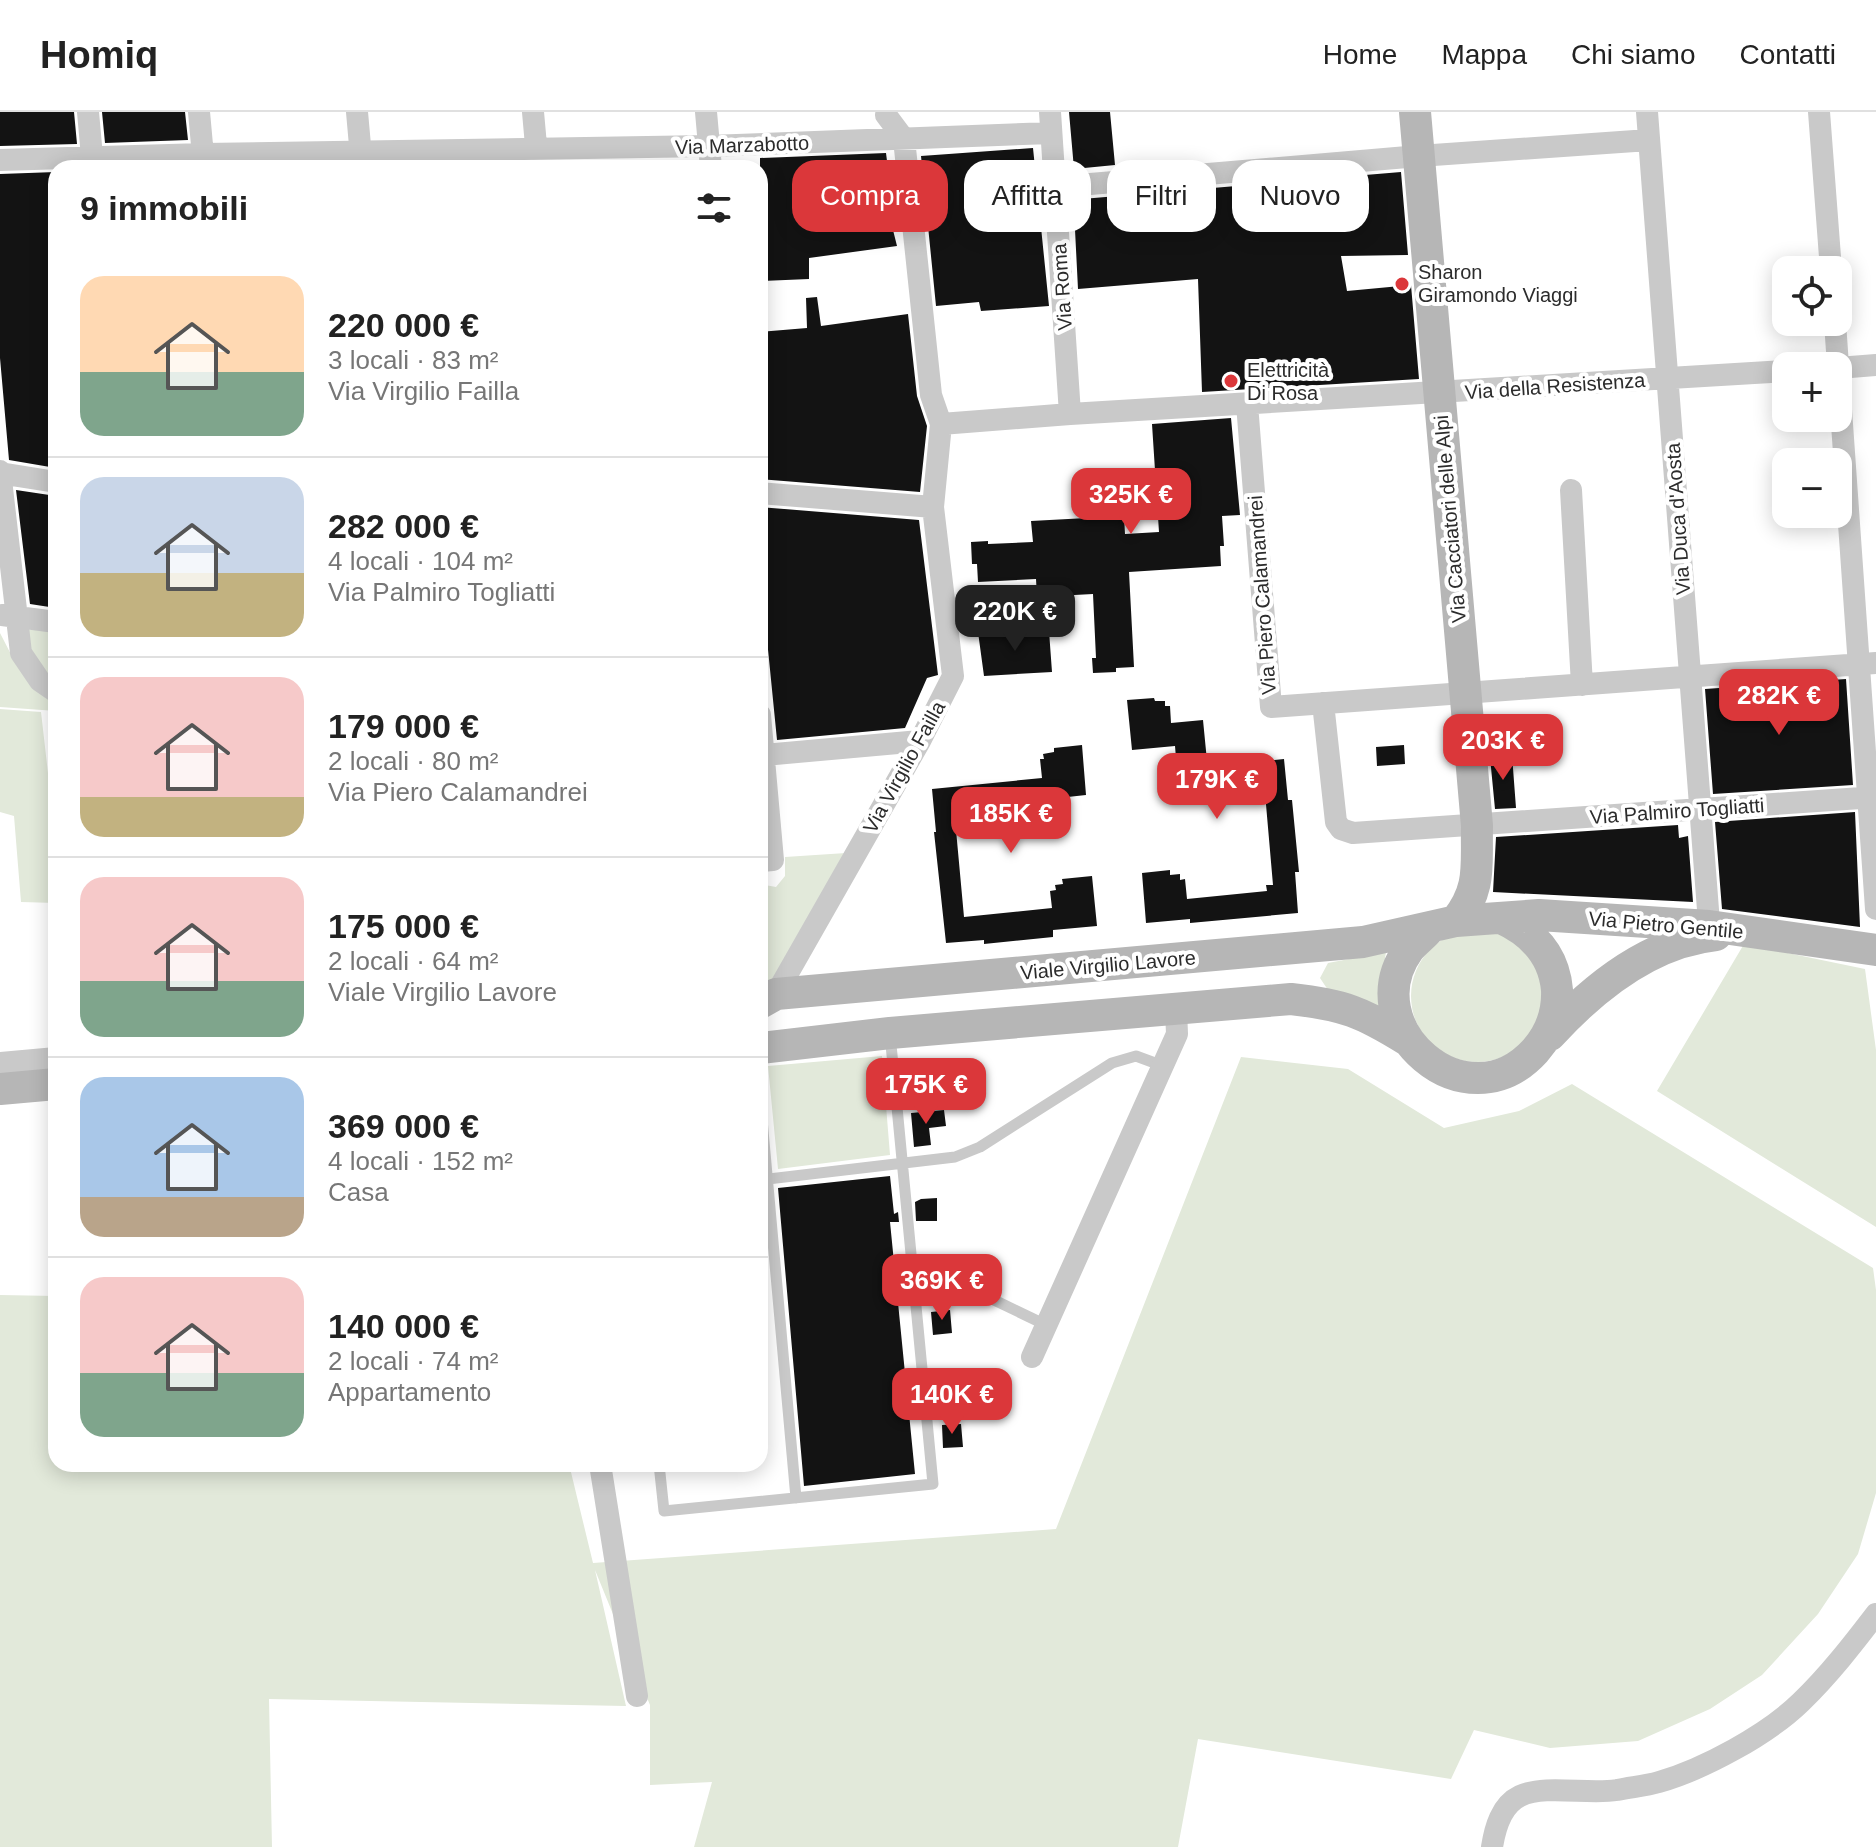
<!DOCTYPE html>
<html lang="it">
<meta charset="utf-8">
<style>
:root{--surface:#fff;--page:#f6f6f6;--text:#222;--muted:#767676;--line:#e0e0e0;--accent:#db373a}
body{margin:0;font-family:Helvetica,sans-serif;background:var(--page);color:var(--text);height:100vh;display:flex;flex-direction:column;font-size:30px;white-space:nowrap}
*{box-sizing:border-box;margin:0}
p{font-size:26px;color:var(--muted)}
.icon{flex:none;width:44px;height:44px;fill:none;stroke:currentColor;stroke-width:2;stroke-linecap:round;stroke-linejoin:round}
.map{position:relative;flex:1;overflow:hidden}
.drawer{position:absolute;left:48px;top:48px;width:720px;height:1312px;display:flex;flex-direction:column;background:var(--surface);border-radius:24px;box-shadow:0 4px 20px #0003}
.drawer>*{flex:none}
.hud{position:absolute;left:792px;top:48px;width:760px;height:72px;display:flex;gap:16px}
.buttons{position:absolute;left:1772px;top:144px;display:grid;gap:16px}
.buttons a{display:grid;place-items:center;width:80px;height:80px;border-radius:16px;background:var(--surface);box-shadow:0 4px 20px #0003;font-size:40px}
.price{position:absolute;translate:-50% -68px;padding:0 18px;border-radius:16px;background:var(--accent);color:#fff;font-size:26px;line-height:52px;filter:drop-shadow(0 2px 4px #0008)}
.price::after{content:'';position:absolute;left:50%;top:48px;width:24px;height:18px;margin-left:-12px;background:inherit;clip-path:polygon(0 0,100% 0,50% 100%)}
.price.selected{background:#222;color:#fff}
ul{padding:0;list-style:none}
li{display:flex;align-items:center;gap:24px;height:200px;padding:0 32px}
li+li{border-top:2px solid var(--line)}
li span{display:grid;place-items:center;flex:none;width:224px;height:160px;border-radius:24px;color:#555}
li>.icon{margin-inline-start:auto}
span .icon{width:96px;height:96px;fill:#fffc;stroke-width:1}
li b{font-size:34px}
h2{display:flex;justify-content:space-between;align-items:center;height:96px;padding:0 32px;font-size:34px}
.tag{padding:0 28px;border-radius:24px;background:var(--surface);box-shadow:0 4px 20px #0003;font-size:28px;line-height:72px}
.tag.selected{background:var(--accent);color:#fff}
header{display:flex;align-items:center;gap:48px;box-sizing:border-box;height:112px;padding:0 40px;background:var(--surface);border-bottom:2px solid var(--line)}
header strong{font-size:38px}
nav{display:flex;gap:44px;margin-inline-start:auto;font-size:28px}
.map>svg:first-child{display:block}
</style>
<header>
<strong>Homiq</strong>
<nav><a>Home</a><a>Mappa</a><a>Chi siamo</a><a>Contatti</a></nav>
</header>
<div class="map">
<svg width="1876" height="1735" viewBox="0 0 1876 1735">
<rect width="100%" height="100%" fill="#fff"/>
<path fill="#e2e9da" d="M47 517 56 521V573L22 527 24 518Z
M0 521 17 554 56 590V599L0 595Z
M0 597 41 600 56 731V791L21 790 14 704 0 700Z
M846 741 771 870 760 874V772L776 775 785 764V745Z
M1411 884a66 66 0 1 1 132 0a66 66 0 1 1-132 0Z
M1744 832 1865 857 1876 938V1115L1657 979Z
M1386 840 1385 846 1389 852 1379 897 1330 881 1320 866 1328 851Z
M882 944 890 1043 778 1057 768 954Z
M1241 945 1348 957 1444 1016 1519 999 1572 972 1873 1156 1876 1178V1381L1858 1442 1818 1502 1762 1563 1710 1597 1638 1629 1550 1636 1474 1618 1451 1667 1198 1627 1178 1735H694L712 1670 650 1673V1593L595 1458 626 1594 269 1587 272 1735H0V1183L56 1184V1352H569L593 1451 1056 1417Z"/>
<path fill="#131313" d="M0 0H74L77 32 0 34Z
M102 0H185L188 28 105 31Z
M1069 0H1110L1115 53 1074 57Z
M1033 36 1049 194 981 199 979 190 936 194 921 44Z
M886 41 891 81 884 82 897 134 809 146V167L760 169V46Z
M56 60V356L9 348 0 246V62Z
M1401 60 1408 143 1341 144 1347 179 1411 173 1419 267 1202 280 1198 167 1078 177 1074 98 1082 87Z
M817 185 821 214 908 202 917 284 927 314 920 380 760 367V220L807 216 806 186Z
M1231 306 1240 403 1222 404 1224 434H1220L1221 454 1129 460 1134 555 1116 556V560L1093 561 1092 546H1096L1093 482 1037 485 1036 467 978 470 977 452H972L971 430 988 429V432L1033 430 1031 409 1124 404 1125 422 1159 420 1152 312Z
M16 378 56 384V496L30 492Z
M760 395 919 408 938 563 927 566 905 616 777 628 762 477H765L760 445Z
M992 519 993 523 1049 519 1052 560 984 564 978 520Z
M1846 567 1853 673 1713 682 1705 577Z
M1154 586 1155 589H1165V594H1170L1171 611 1203 608 1207 649 1213 648 1214 654 1284 647 1288 688H1292L1299 760H1295L1298 801 1190 811V807L1146 811 1142 761 1170 758V763L1180 762V768L1185 767 1187 787 1267 779 1266 773H1273L1265 681 1257 682V674L1179 682 1175 634 1132 638 1127 588Z
M1082 633 1086 683 1040 688V692L964 700 965 706 955 707 964 805 1052 796 1050 779 1056 778 1055 773 1063 772 1062 767 1092 764 1097 814 1053 818V825L984 832V828L946 831 934 720H936L932 677 1042 666 1040 647H1044L1043 642 1054 640V636Z
M1404 633 1405 652 1377 654 1376 635Z
M1512 643 1516 696 1495 697 1490 645Z
M1855 700 1860 815 1722 797 1715 710Z
M1678 713 1679 726 1688 724 1693 790 1493 780 1496 725Z
M944 998 946 1014 929 1016 931 1033 914 1035 911 1001Z
M890 1064 894 1102 898 1100 899 1110H890L915 1362 804 1374 778 1076Z
M937 1086V1109H916L915 1090 921 1087Z
M950 1198 952 1221 933 1223 931 1200Z
M961 1312 963 1335 943 1336 942 1313Z"/>
<g fill="none" stroke-linecap="round" stroke-linejoin="round">
<path stroke="#c9c9c9" stroke-width="11" d="M760 985 796 1386
M760 1068 955 1045 980 1035 1112 951 1136 944 1163 954
M992 1187 1046 1213
M659 1352 664 1399 933 1372 890 922"/>
<path stroke="#c9c9c9" stroke-width="22" d="M88 0 93 56
M199 0 204 55
M357 0 362 56
M533 0 538 56
M706 0 711 56
M1050 0 1070 302
M1647 0 1710 824
M1819 0 1831 158
M0 48 203 42 709 34 1051 21
M1055 75 1419 44 1649 28
M1835 210 1838 254
M1838 255 1876 797
M1838 256 1876 253
M1247 292 1271 595 1876 551
M941 312 1070 302 1786 259
M0 359 21 541 40 569 56 580
M0 361 56 370
M1571 378 1582 573
M760 381 933 395
M2 503 56 510
M1323 591 1336 710 1341 717 1353 721 1876 685
M760 603 773 748 760 749
M764 643 920 629
M765 883 776 882 920 629 953 564 933 395 941 312 931 283 904 27 886 3
M0 951 56 946
M1032 1245 1177 922 1176 897
M600 1352 637 1584
M1492 1735C1495 1716 1501 1693 1520 1684 1546 1672 1588 1683 1617 1678 1631 1675 1645 1674 1659 1670 1704 1657 1767 1623 1801 1590 1829 1563 1853 1532 1876 1502"/>
<path stroke="#b6b6b6" stroke-width="32" d="M1415 0 1477 714C1476 754 1482 776 1456 809
M1430 816C1424 823 1415 830 1409 837 1352 915 1466 1015 1535 939 1550 922 1558 901 1557 878 1554 842 1532 820 1501 806
M760 891 776 882 1363 830 1456 809 1539 803 1709 814 1876 838
M1550 923C1593 876 1649 830 1716 823
M760 936 890 921 1291 887C1344 893 1362 900 1407 928
M0 977 56 972"/>
</g>
<g fill="#db373a" stroke="#fff" stroke-width="3">
<circle cx="1402" cy="172" r="8"/>
<circle cx="1231" cy="269" r="8"/>
</g>
<g text-anchor="middle" dominant-baseline="central" stroke-width="8" stroke-linejoin="round" paint-order="stroke">
<g font-size="20" fill="#2c2c2c" stroke="#fff">
<text transform="translate(742 33) rotate(-2)">Via Marzabotto</text>
<text transform="translate(1062 175) rotate(-94)">Via Roma</text>
<text transform="translate(1555 274) rotate(-4)">Via della Resistenza</text>
<text transform="translate(1450 407) rotate(-95)">Via Cacciatori delle Alpi</text>
<text transform="translate(1678 407) rotate(-94)">Via Duca d'Aosta</text>
<text transform="translate(1262 483) rotate(-94)">Via Piero Calamandrei</text>
<text transform="translate(904 655) rotate(-61)">Via Virgilio Failla</text>
<text transform="translate(1677 699) rotate(-4)">Via Palmiro Togliatti</text>
<text transform="translate(1666 813) rotate(5)">Via Pietro Gentile</text>
<text transform="translate(1108 853) rotate(-5)">Viale Virgilio Lavore</text>
</g>
<g font-size="20" fill="#2c2c2c" stroke="#fff" text-anchor="start">
<text x="1418" y="160">Sharon<tspan x="1418" dy="23">Giramondo Viaggi</tspan></text>
<text x="1247" y="258">Elettricità<tspan x="1247" dy="23">Di Rosa</tspan></text>
</g>
</g>
</svg>
<div class="buttons">
<a><svg class="icon" aria-label="locate" viewBox="0 0 24 24"><circle cx="12" cy="12" r="6"/><path d="M12 2v4M12 18v4M2 12h4M18 12h4"/></svg></a>
<a>+</a>
<a>−</a>
</div>
<b class="price" style="left:1131px;top:424px">325K €</b>
<b class="price selected" style="left:1015px;top:541px">220K €</b>
<b class="price" style="left:1779px;top:625px">282K €</b>
<b class="price" style="left:1503px;top:670px">203K €</b>
<b class="price" style="left:1217px;top:709px">179K €</b>
<b class="price" style="left:1011px;top:743px">185K €</b>
<b class="price" style="left:926px;top:1014px">175K €</b>
<b class="price" style="left:942px;top:1210px">369K €</b>
<b class="price" style="left:952px;top:1324px">140K €</b>
<div class="hud">
<a class="tag selected">Compra</a>
<a class="tag">Affitta</a>
<a class="tag">Filtri</a>
<a class="tag">Nuovo</a>
</div>
<section class="drawer">
<h2>9 immobili<svg class="icon" aria-label="filters" viewBox="0 0 24 24"><path d="M4 7h16M4 17h16"/><circle cx="9" cy="7" r="2"/><circle cx="15" cy="17" r="2"/></svg></h2>
<ul>
<li><span style="background:linear-gradient(#ffd9b3 60%,#7fa58c 0)"><svg class="icon" aria-label="home" viewBox="0 0 24 24"><path d="M3 11l9-7 9 7M6 9v11h12V9"/></svg></span><div><b>220 000 €</b><p>3 locali · 83 m²</p><p>Via Virgilio Failla</p></div></li>
<li><span style="background:linear-gradient(#c9d6e8 60%,#c2b280 0)"><svg class="icon" aria-label="home" viewBox="0 0 24 24"><path d="M3 11l9-7 9 7M6 9v11h12V9"/></svg></span><div><b>282 000 €</b><p>4 locali · 104 m²</p><p>Via Palmiro Togliatti</p></div></li>
<li><span style="background:linear-gradient(#f6c9c9 75%,#c2b280 0)"><svg class="icon" aria-label="home" viewBox="0 0 24 24"><path d="M3 11l9-7 9 7M6 9v11h12V9"/></svg></span><div><b>179 000 €</b><p>2 locali · 80 m²</p><p>Via Piero Calamandrei</p></div></li>
<li><span style="background:linear-gradient(#f6c9c9 65%,#7fa58c 0)"><svg class="icon" aria-label="home" viewBox="0 0 24 24"><path d="M3 11l9-7 9 7M6 9v11h12V9"/></svg></span><div><b>175 000 €</b><p>2 locali · 64 m²</p><p>Viale Virgilio Lavore</p></div></li>
<li><span style="background:linear-gradient(#a9c7e8 75%,#b9a48a 0)"><svg class="icon" aria-label="home" viewBox="0 0 24 24"><path d="M3 11l9-7 9 7M6 9v11h12V9"/></svg></span><div><b>369 000 €</b><p>4 locali · 152 m²</p><p>Casa</p></div></li>
<li><span style="background:linear-gradient(#f6c9c9 60%,#7fa58c 0)"><svg class="icon" aria-label="home" viewBox="0 0 24 24"><path d="M3 11l9-7 9 7M6 9v11h12V9"/></svg></span><div><b>140 000 €</b><p>2 locali · 74 m²</p><p>Appartamento</p></div></li>
</ul>
</section>
</div>
